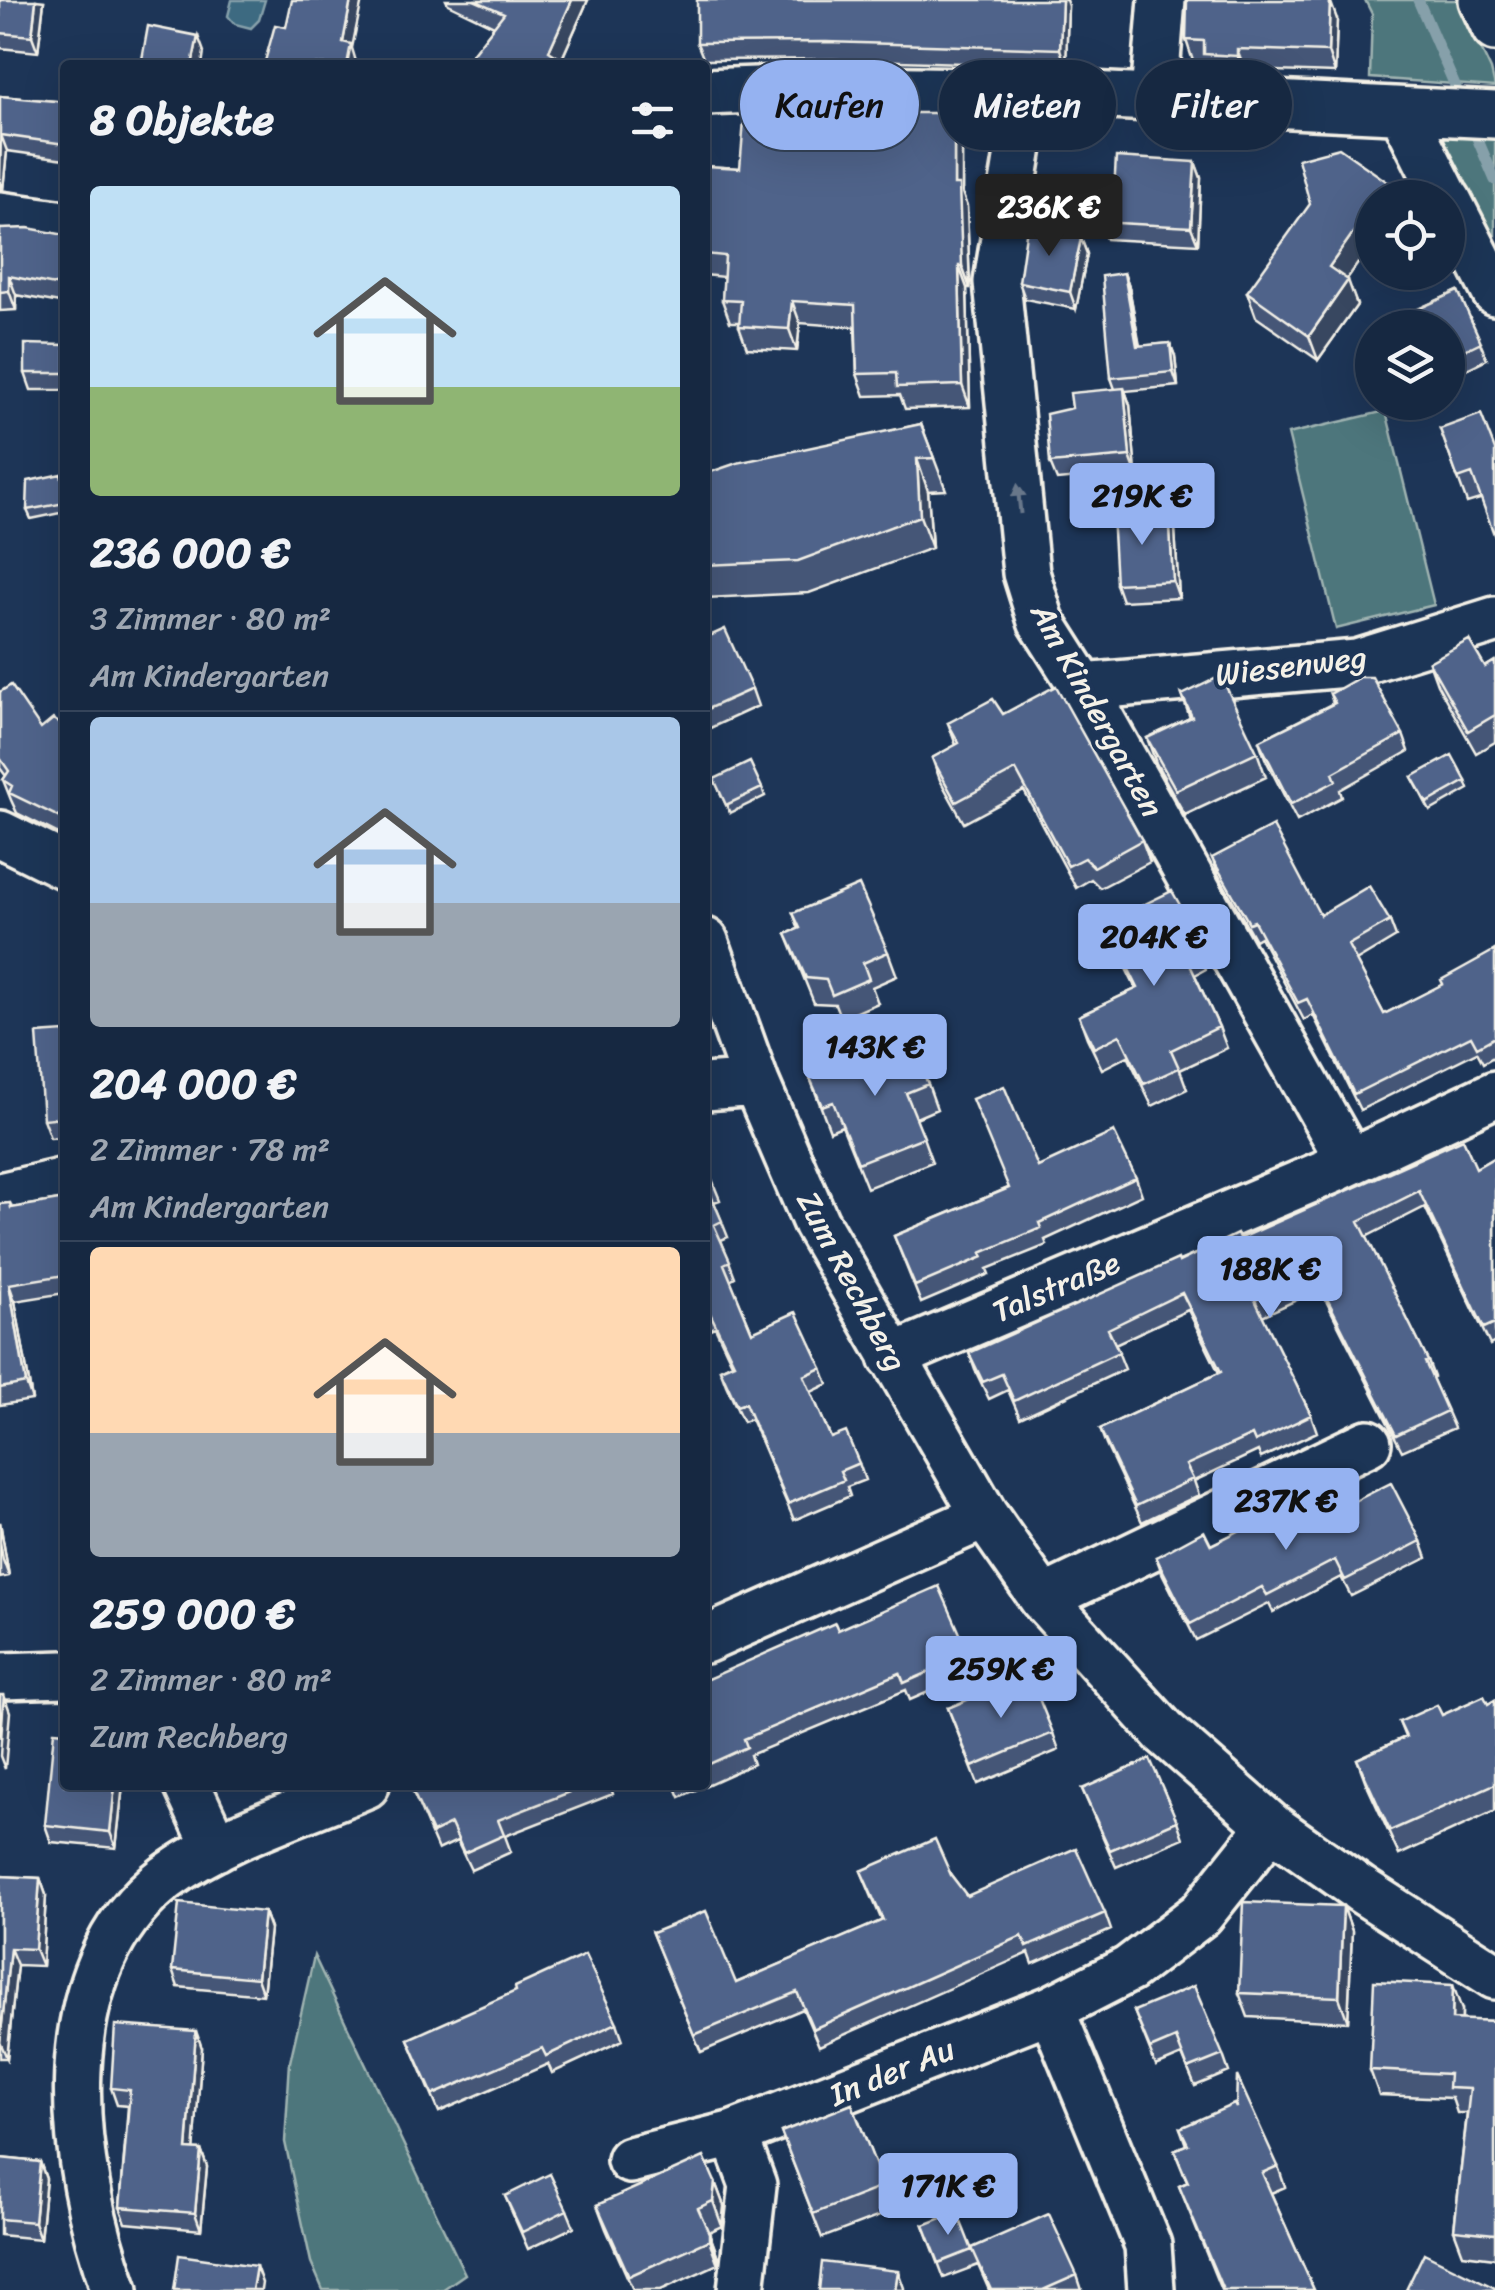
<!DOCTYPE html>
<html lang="de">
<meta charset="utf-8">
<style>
:root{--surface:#162841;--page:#1f3048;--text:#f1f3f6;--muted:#9ea6b1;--line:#35445a;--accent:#95b2f1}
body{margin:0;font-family:Sriracha,sans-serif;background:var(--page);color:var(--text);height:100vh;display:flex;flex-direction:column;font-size:38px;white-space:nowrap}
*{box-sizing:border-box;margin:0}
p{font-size:32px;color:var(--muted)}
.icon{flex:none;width:55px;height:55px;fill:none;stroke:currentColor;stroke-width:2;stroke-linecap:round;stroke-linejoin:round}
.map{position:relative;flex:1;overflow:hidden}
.drawer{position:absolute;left:60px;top:60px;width:650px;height:1730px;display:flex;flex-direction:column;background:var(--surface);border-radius:10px;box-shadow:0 10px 40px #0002,0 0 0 2px var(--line)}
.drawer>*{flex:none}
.guide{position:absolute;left:740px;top:60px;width:605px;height:90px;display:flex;gap:20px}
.controls{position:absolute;left:1355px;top:180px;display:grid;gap:20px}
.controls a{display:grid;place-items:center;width:110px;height:110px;border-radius:50%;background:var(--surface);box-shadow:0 10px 40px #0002,0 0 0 2px var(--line);font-size:50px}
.price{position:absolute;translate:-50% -85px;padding:0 22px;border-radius:10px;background:var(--accent);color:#111;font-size:32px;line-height:65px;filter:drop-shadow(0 2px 5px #0008)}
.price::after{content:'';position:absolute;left:50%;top:60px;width:30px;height:22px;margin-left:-15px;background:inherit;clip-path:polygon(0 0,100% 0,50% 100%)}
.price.on{background:#222;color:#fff}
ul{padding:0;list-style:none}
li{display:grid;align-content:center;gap:20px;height:530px;padding:0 30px}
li+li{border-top:2px solid var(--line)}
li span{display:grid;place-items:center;height:310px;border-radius:10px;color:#555}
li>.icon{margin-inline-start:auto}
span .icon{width:180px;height:180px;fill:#fffc;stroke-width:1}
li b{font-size:42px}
h2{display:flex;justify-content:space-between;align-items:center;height:120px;padding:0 30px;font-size:42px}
.chip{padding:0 35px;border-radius:45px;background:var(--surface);box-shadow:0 10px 40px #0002,0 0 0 2px var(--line);font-size:35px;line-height:90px}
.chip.on{background:var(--accent);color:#111}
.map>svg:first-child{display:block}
</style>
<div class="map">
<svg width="1495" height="2290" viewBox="0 0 1495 2290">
<rect width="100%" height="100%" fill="#1d3557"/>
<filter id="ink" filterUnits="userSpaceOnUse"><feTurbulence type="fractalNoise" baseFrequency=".01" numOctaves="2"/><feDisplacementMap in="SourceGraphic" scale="20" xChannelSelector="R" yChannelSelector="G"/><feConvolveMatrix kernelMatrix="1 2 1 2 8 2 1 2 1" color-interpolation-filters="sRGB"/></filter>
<g filter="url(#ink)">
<path fill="#4d767b" stroke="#a0b4b2" stroke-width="2.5" d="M1365 0H1458L1491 70 1495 87 1370 78 1372 14Z
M1436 129H1495V239Z
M1386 411 1434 605 1336 629 1288 434Z
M314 1956 465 2274 442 2290H323L311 2262 285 2142 290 2062Z"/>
<path fill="#3d6a81" stroke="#86a0aa" stroke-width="2.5" d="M232 0H265L259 20 251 28 235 24 228 16Z"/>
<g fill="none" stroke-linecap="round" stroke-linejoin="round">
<path stroke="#86a0aa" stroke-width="11" d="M1418 0 1462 102
M1471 124 1495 180"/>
<defs>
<path id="street" d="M1482 0 1495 28
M705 92 807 88 1028 92 1495 115
M1028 92 997 282 1026 573 1041 621 1083 687 1350 1162
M1154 96 1162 0
M1402 111 1446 198
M1448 200 1495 292
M0 215 65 224
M1083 687 1357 663 1495 620
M0 834 65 866
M705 941 756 1083 816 1223 985 1516 1043 1599 1164 1732 1271 1826 1360 1889 1495 1976
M705 1087 756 1083
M0 1196 65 1181
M892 1357 1335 1169 1495 1094
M1043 1599 1368 1443
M705 1640 985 1516
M2 1676 65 1674
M187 1785 216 1848
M1051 2009 1148 2245 1151 2290
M734 2134 753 2185 741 2290
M630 2160 734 2134 1051 2009 1129 1969 1201 1914 1271 1826
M115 2290C69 2166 45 1969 166 1878 222 1836 302 1812 366 1785"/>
</defs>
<use href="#street" stroke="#f4f1e8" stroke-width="52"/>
<use href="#street" stroke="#1d3557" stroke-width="45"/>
</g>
<path fill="#445677" stroke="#f4f1e8" stroke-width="2.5" d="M0 0 44 1 38 52 0 48Z
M446 0H588L562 59 571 65H472L469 58 494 26 448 4Z
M1068 6 1066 66 833 59 704 60 697 43Z
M1337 19 1335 73 1245 70 1244 76 1211 75 1207 62 1193 61 1186 40Z
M0 96 65 102V159L7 151 3 189 0 190Z
M962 135V192L967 207 970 288H967L970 407 905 409 900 395 865 396 857 374 855 327 800 323 797 351 747 348 739 326V322H730L722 300 724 277 705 275V166L740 168Z
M1195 162 1201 178 1198 244 1106 239 1099 222 1114 191Z
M0 229 65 235V304L16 295V310L0 311Z
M1081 238 1087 254 1076 309 1025 299 1019 282Z
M1124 273 1129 287 1140 346 1170 343 1175 356 1178 386 1125 391 1130 405 1136 473 1057 480 1050 463 1072 408 1115 389 1111 378Z
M1347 280 1357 305 1318 360 1256 317 1247 292Z
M1458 291 1487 359 1448 378V328H1412L1407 314Z
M65 345V390H31L25 373Z
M921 424 946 490 928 491 932 548 809 593 705 598V474Z
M1440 429 1495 450 1480 499 1467 503Z
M65 484V512L31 519 27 510Z
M1175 529 1179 598 1122 601 1116 584Z
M705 638 752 689 758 706 708 729 705 722Z
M1495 661V742L1476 753 1437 684 1429 662 1485 667Z
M0 692 41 729 65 727V837L17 813 11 800 3 780 6 776 0 768Z
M1330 694 1403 734 1409 751 1340 790 1342 797 1297 821 1265 758 1259 741 1333 703Z
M1182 695 1257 752 1266 777 1185 815 1156 763 1147 738 1190 718Z
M1003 714 1142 840 1150 862 1100 888 1091 879 1076 888 1024 791 964 823 940 780 932 758 956 745 948 723Z
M1412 777 1466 781 1469 789 1430 811Z
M714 779 762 788 765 796 730 813Z
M1212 858 1320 915 1390 921 1396 937 1356 961 1384 1014 1442 985 1495 950V1056L1483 1063 1477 1052 1360 1110 1313 1015 1304 1020 1260 937 1255 940 1218 874Z
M793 913 888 952 897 976 872 987 878 1003 841 1019 835 1004 814 1003 786 934 799 929Z
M1106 923 1201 942 1209 964 1205 966 1206 969 1195 975 1219 1027 1227 1048 1180 1070 1187 1089 1152 1106 1128 1056 1102 1069 1087 1038 1079 1016 1136 989 1114 944Z
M65 1032V1137L50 1138 43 1119Z
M810 1078 928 1084 937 1109 916 1118 932 1162 867 1188 842 1126 830 1131Z
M1495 1157V1342L1490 1345 1425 1207 1366 1237 1428 1361 1434 1377 1432 1378 1454 1428 1402 1451 1320 1289 1262 1316 1311 1415 1317 1432 1261 1458 1258 1451 1194 1481 1199 1495 1142 1522 1106 1445 1100 1429 1219 1373 1188 1310 1115 1344 1125 1369 1020 1418 1008 1390 989 1399 975 1370 969 1353 1179 1262 1239 1239 1476 1168Z
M705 1163 720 1200 714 1202 728 1237 721 1240 735 1277 730 1280 752 1332 822 1368 828 1384 811 1392 831 1438 859 1463 865 1480 847 1487 850 1496 794 1520 751 1419 743 1422 726 1385 720 1369 732 1363 715 1327 705 1331Z
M1038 1167 1136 1178 1142 1195 1045 1240 1047 1245 987 1269 989 1274 921 1303 894 1236 1008 1188Z
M65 1199V1293L15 1301 32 1400 0 1405V1204L10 1203 12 1208Z
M0 1522 9 1576 0 1578Z
M1289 1534 1421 1541 1427 1558 1351 1596 1341 1577 1273 1612 1269 1604 1196 1640 1162 1573 1156 1557 1211 1545Z
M838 1630 962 1638 968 1654 950 1662 956 1680 910 1700 906 1690 750 1755 753 1764 680 1797 675 1785H705V1680Z
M1495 1700V1811L1399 1855 1366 1783 1357 1759 1405 1737 1399 1722 1442 1715 1488 1704Z
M948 1708 1053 1733 1059 1750 978 1784Z
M123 1785 116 1848 51 1842 45 1825Z
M430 1785H610L613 1794 505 1836 511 1852 471 1870 457 1841 438 1850 413 1792Z
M1082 1789 1177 1821 1183 1838 1116 1867Z
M861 1871 951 1875 967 1896 1105 1913 1111 1930 1033 1964 1029 1953 819 2046 803 2009 701 2052 652 1933 736 1983 882 1921Z
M0 1876 40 1878 46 1895 42 1966 17 1965 7 2058H0Z
M1343 1906 1352 1931 1348 2022 1248 2017 1239 1993Z
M264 1912 270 1929 263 1995 178 1987 172 1970Z
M1462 2010V2020L1495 2021V2258L1463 2254 1454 2230 1467 2113H1457L1452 2098 1379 2095 1370 2070Z
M1134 2011 1223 2055 1229 2072 1195 2086 1182 2055 1156 2066Z
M617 2023 623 2040 552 2073 548 2064 439 2112 408 2039Z
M202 2048 194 2150H201L207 2167 201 2230 126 2223 120 2207 128 2106 117 2105 111 2088Z
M852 2104 893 2211 822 2238 781 2132Z
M1180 2128 1278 2166 1285 2187 1271 2193 1314 2290H1221L1179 2186 1187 2182 1174 2150 1186 2145Z
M0 2158 40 2162 46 2179 40 2239 0 2235Z
M715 2182 724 2206 722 2226 709 2232 718 2257V2264L661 2290H633L606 2229 597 2205Z
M505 2196 567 2210 574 2227 528 2249Z
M924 2225 972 2250 1077 2275 1082 2290H989L978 2265 944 2278Z"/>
<path fill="#374661" stroke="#f4f1e8" stroke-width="2.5" d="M36 0 44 1 38 52 32 36Z
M351 0H362L352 48 357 65H347L343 42Z
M572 0H588L559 65 549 51Z
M1062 0H1066L1068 6 1066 66 1060 49Z
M1330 0 1337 19 1335 73 1328 52Z
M198 36 204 52 202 65H192Z
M1237 49 1245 70 1244 76 1237 56Z
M954 113 962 135V192L967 207 970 288 962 266 954 185Z
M1 135 7 151 3 189 0 181Z
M1195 162 1201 178 1198 244 1191 227Z
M1389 183 1394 198H1378Z
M1372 206V243L1338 292 1329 267Z
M1081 238 1087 254 1076 309 1070 292Z
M959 266 967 288 970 407 962 385Z
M1124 273 1129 287 1142 360 1137 346Z
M9 276 16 295V310L9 291Z
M1348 280 1357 305 1318 360 1309 336Z
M792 301 800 323 797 351 789 329Z
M1170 343 1175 356 1178 386 1173 372Z
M1124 388 1130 405 1136 473 1130 456Z
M917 459 928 491 932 548 920 516Z
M1169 512 1175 529 1179 598 1173 581Z
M9 1284 15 1301 32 1400 26 1383Z
M0 1522 9 1576 3 1560 0 1542Z
M4 1695 10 1712 5 1769 0 1756Z
M115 1785H123L116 1848 110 1832Z
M40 1878 46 1895 42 1966 35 1949Z
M1343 1906 1352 1931 1348 2022 1339 1997Z
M264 1912 270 1929 263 1995 257 1978Z
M10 1948 17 1965 7 2058 0 2042Z
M1453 1985 1462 2010 1461 2044 1452 2019Z
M196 2031 202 2048 193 2166 187 2149Z
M201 2150 207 2167 201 2230 195 2213Z
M40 2162 46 2179 40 2239 34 2222Z
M715 2182 724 2206 722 2226 713 2201Z
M709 2233 718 2257V2264L709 2240Z
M256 2266 262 2283 261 2290H252Z
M898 2271 904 2288V2290H895Z"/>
<path fill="#4f648a" stroke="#f4f1e8" stroke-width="2.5" d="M0 0H36L32 36 0 33Z
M292 0H351L343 42 351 44 347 65H264L275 25 286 27Z
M474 0H572L549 51 571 65H477L469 58 504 13Z
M697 0H1062L1060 49 826 42 697 43Z
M1187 0H1330L1328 52 1237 49V56L1204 54V41L1186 40Z
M148 26 198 36 192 65H141Z
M0 96 65 102V144L1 135 0 143Z
M745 109 865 120V113H954V185H959L962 266H959L962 385 897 387 896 373 857 374 855 305 792 301 789 329 739 326 741 301 722 300 725 256 705 254V166L740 168Z
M1339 148 1389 183 1378 198H1372V206L1329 267 1348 280 1309 336 1247 292 1310 204 1298 159Z
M1116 157 1195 162 1191 227 1099 222 1101 190 1114 191Z
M1027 227 1081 238 1070 292 1019 282Z
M28 228 65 235V287L9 276V291L0 292V229Z
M1124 273 1137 346 1170 343 1173 372 1111 378 1102 276Z
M1458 291 1481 342 1448 358V328H1414L1407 314Z
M25 344 65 345V373H25Z
M1124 388 1130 456 1050 463 1046 414 1072 408 1070 393Z
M1481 414 1495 450V537L1472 474 1458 479 1440 429Z
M921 424 934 458 917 459 920 516 798 561 705 565V474L737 463Z
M61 474 65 492V503L27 510 28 481Z
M1169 512 1173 581 1116 584 1112 514Z
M725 629 752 689 705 710V638Z
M1469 640 1485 667 1495 661V715L1468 731 1429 662Z
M1221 676 1257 752 1176 790 1147 738 1192 717 1182 695Z
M1360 677H1372L1403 734 1333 773 1336 781 1291 804 1259 741 1335 703 1330 694Z
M11 685 41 729 53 719 65 727V820L9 793 12 786 3 780 9 771 0 758V692Z
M1056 686 1142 840 1093 867 1084 858 1068 866 1016 770 956 802 932 758 959 743 948 723 993 699 1003 714Z
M1452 755 1466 781 1427 803 1412 777Z
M750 762 762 788 726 805 714 779Z
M1273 826 1320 915 1369 886 1390 921 1348 945 1384 1014 1443 984 1441 980 1495 950V1037L1477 1047 1471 1036 1354 1094 1307 999 1298 1003 1254 921 1249 923 1212 858Z
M859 885 888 952 863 963 869 979 832 995 826 980 806 978 786 934 800 928 793 913Z
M1172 891 1201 942 1197 945 1198 948 1185 954 1219 1027 1171 1050 1179 1068 1144 1084 1120 1035 1094 1048 1079 1016 1138 988 1106 923Z
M65 1032V1117L43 1119 37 1034Z
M909 1038 928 1084 906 1093 924 1137 858 1163 833 1102 822 1106 810 1078Z
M1004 1086 1038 1167 1114 1132 1136 1178 1039 1223 1041 1228 981 1253 983 1257 915 1286 894 1236 1009 1188 972 1099Z
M1463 1139 1476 1168 1495 1157V1323L1484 1328 1419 1191 1359 1221 1428 1361 1425 1362 1447 1411 1396 1435 1314 1273 1255 1300 1311 1415 1255 1442 1252 1435 1186 1465 1193 1479 1136 1506 1100 1429 1221 1372 1182 1293 1108 1329 1119 1352 1014 1401 1002 1374 983 1382 969 1353 1178 1259 1179 1262 1237 1234 1239 1239Z
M705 1163 714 1184 707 1186 722 1221 714 1225 730 1261 724 1264 752 1332 796 1312 822 1368 804 1376 831 1438 846 1432 859 1463 840 1471 844 1480 788 1504 745 1403 737 1406 720 1369 734 1363 709 1311 705 1313Z
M65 1199V1275L9 1284 26 1383 0 1388V1204L10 1203 11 1208Z
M1391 1483 1421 1541 1345 1580 1335 1560 1267 1595 1262 1587 1190 1624 1156 1557 1204 1531 1211 1545 1278 1511 1289 1534Z
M939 1586 962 1638 942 1646 950 1663 904 1683 900 1673 744 1739 747 1747 705 1766V1680L835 1623 838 1630Z
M1029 1674 1053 1733 972 1767 948 1708Z
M0 1695H4L0 1739Z
M1484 1696 1488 1704 1495 1700V1784L1390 1831 1357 1759 1406 1737 1399 1722 1437 1705 1442 1715Z
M54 1731 65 1732V1785H115L110 1832 45 1825Z
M1150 1759 1177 1821 1110 1850 1082 1789Z
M430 1785H588L498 1820 504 1835 464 1853 451 1824 432 1833 413 1792Z
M935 1839 951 1875 967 1896 1076 1848 1105 1913 1027 1947 1022 1936 813 2029 797 1992 694 2035 652 1933 706 1911 736 1983 883 1920 861 1871Z
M0 1876 40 1878 35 1949 10 1948 0 2042Z
M1243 1902 1343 1906 1339 1997 1239 1993Z
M179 1903 264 1912 257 1978 172 1970Z
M585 1955 617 2023 546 2056 542 2048 433 2095 408 2039 516 1991 515 1987Z
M1374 1981 1453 1985 1452 2019 1495 2021V2234L1454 2230 1470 2089 1448 2088 1449 2074 1370 2070Z
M1194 1986 1223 2055 1188 2069 1176 2038 1150 2049 1134 2011Z
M115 2025 196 2031 187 2149 201 2150 195 2213 120 2207 130 2090 111 2088Z
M1237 2076 1278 2166 1262 2173 1314 2290H1223L1179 2186 1188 2182 1174 2150 1188 2144 1180 2128 1234 2104 1236 2108Z
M852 2104 884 2186 813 2214 781 2132Z
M704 2157 715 2182 713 2201 698 2208 709 2233V2240L629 2276 597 2205Z
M0 2158 40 2162 34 2222 0 2219Z
M550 2174 567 2210 522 2232 505 2196Z
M957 2212 972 2250 939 2263 924 2225Z
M1049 2214 1077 2275 1043 2290H991L972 2248Z
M1424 2253 1495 2288V2290H1406Z
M179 2255 256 2266 252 2290H174Z
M822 2262 898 2271 895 2290H819Z"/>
<defs><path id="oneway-solid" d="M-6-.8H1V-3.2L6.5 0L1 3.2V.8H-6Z" transform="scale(2.5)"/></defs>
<use fill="#68778a" href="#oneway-solid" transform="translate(1019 499) rotate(-96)"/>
</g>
<g text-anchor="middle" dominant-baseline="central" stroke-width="8" stroke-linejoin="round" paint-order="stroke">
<g font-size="32" fill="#f4f1e8" stroke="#1d3557">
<text transform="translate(1291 666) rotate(-7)">Wiesenweg</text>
<text transform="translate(1097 710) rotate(61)">Am Kindergarten</text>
<text transform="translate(852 1281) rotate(62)">Zum Rechberg</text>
<text transform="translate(1056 1287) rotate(-23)">Talstraße</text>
<text transform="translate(892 2072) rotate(-22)">In der Au</text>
</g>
</g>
</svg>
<div class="controls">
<a><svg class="icon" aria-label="locate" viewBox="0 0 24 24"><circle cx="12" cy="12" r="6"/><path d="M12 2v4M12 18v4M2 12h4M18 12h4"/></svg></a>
<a><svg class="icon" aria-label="layers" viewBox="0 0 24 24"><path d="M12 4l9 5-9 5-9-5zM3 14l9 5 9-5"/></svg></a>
</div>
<b class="price on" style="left:1049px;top:259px">236K €</b>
<b class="price" style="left:1142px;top:548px">219K €</b>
<b class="price" style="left:1154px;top:989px">204K €</b>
<b class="price" style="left:875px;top:1099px">143K €</b>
<b class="price" style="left:1270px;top:1321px">188K €</b>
<b class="price" style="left:1286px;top:1553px">237K €</b>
<b class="price" style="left:1001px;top:1721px">259K €</b>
<b class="price" style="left:948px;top:2238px">171K €</b>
<div class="guide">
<a class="chip on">Kaufen</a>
<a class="chip">Mieten</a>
<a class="chip">Filter</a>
</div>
<section class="drawer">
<h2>8 Objekte<svg class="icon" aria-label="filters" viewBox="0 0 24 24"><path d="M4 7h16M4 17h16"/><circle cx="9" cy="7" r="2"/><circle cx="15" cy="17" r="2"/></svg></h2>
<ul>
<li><span style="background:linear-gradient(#bfe0f5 65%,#8fb573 0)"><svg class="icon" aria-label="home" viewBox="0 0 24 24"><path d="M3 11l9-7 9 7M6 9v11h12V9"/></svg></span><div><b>236 000 €</b><p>3 Zimmer · 80 m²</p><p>Am Kindergarten</p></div></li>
<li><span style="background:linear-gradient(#a9c7e8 60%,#9aa5b1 0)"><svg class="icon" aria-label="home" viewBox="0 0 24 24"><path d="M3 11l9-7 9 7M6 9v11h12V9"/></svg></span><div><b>204 000 €</b><p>2 Zimmer · 78 m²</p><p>Am Kindergarten</p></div></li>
<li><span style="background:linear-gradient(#ffd9b3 60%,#9aa5b1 0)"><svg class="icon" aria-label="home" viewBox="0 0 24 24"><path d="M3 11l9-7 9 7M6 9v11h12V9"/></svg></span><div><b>259 000 €</b><p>2 Zimmer · 80 m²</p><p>Zum Rechberg</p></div></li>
</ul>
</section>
</div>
